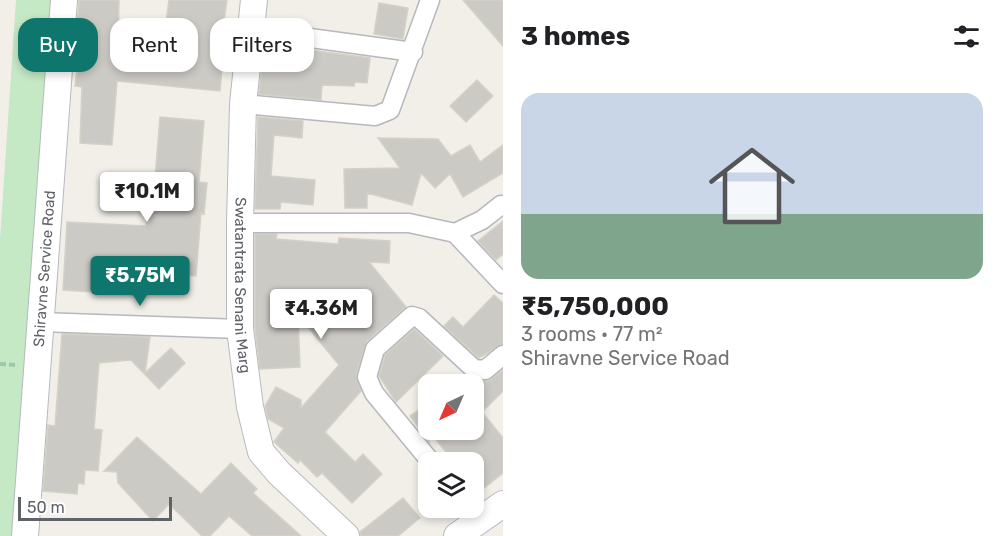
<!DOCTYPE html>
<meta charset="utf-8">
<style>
:root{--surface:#fff;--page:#f6f6f6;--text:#202124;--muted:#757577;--accent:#0f766e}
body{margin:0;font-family:Rubik,sans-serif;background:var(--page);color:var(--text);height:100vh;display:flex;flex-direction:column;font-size:22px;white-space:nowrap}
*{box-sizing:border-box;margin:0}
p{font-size:20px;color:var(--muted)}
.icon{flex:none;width:33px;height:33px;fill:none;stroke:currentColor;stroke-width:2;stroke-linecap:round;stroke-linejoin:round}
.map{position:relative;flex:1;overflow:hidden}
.side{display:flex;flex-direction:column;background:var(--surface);width:498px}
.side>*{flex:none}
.banner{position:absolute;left:18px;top:18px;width:394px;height:54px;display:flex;gap:12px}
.needle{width:39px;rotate:224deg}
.fabs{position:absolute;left:418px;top:374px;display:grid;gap:12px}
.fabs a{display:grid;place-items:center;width:66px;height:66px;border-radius:12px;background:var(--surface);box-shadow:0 3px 9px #0003;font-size:30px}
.scale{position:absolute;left:18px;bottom:15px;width:154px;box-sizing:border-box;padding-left:6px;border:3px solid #5f6368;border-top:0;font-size:16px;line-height:21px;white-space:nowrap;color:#5f6368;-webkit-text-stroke:4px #fff;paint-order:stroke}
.price{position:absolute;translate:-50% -51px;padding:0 14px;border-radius:6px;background:#fff;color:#222;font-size:20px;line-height:39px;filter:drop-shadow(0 2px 3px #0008)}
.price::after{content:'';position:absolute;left:50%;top:36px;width:18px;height:14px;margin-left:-9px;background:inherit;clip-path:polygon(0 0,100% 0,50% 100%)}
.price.active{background:var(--accent);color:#fff}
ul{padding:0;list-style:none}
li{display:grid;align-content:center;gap:12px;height:318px;padding:0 18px}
li span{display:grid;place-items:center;height:186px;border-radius:18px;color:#555}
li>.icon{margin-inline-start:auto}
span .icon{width:108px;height:108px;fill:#fffc;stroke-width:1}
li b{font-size:26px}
h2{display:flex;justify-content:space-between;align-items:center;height:72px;padding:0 18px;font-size:26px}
.chip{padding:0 21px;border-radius:18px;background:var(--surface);box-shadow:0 3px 9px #0003;font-size:21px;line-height:54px}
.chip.active{background:var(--accent);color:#fff}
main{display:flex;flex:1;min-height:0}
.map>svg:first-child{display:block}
</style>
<main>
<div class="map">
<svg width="503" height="536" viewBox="0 0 503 536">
<rect width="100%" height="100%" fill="#f1efe8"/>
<path fill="#c5e8c5" d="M16 0H51L12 536H0V240Z"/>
<path fill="#cccac5" stroke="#d6d1c6" stroke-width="1.5" d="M79 0H119L118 47 162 51 169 0H227L219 56H223L220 91 117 81 112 145 80 143 82 87 75 86 83 26H77Z
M463 0H503V46Z
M379 3 408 8 403 39 374 34Z
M264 44 370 58 367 83 355 82 354 86 322 85 321 100 259 94Z
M477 80 493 96 466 122 450 106Z
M160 117 204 121 199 182 207 183 204 214 201 213 196 276 137 271 136 295 63 290 67 222 146 226 149 178 155 179Z
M258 117 303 121 302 138 274 135 271 176 315 180 313 205 281 202 280 209H255Z
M378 138 438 139 451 156 470 145 480 162 503 145V173L463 197 450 174 435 188 421 173 412 205 367 193V208H345L344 169 400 168Z
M503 221V254L496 260 478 241Z
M255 234H277L276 239 338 244 339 238 390 241 389 263 369 262 406 307 367 341 356 374 361 391 325 432 355 462 363 454 382 474 352 503 322 473 317 477 300 460 298 463 274 442 284 428 268 419 265 406 276 387 301 400V408L339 365 298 315 300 367 260 369 255 328Z
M494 295 503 303V344L479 358 444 326 453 317 463 327Z
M414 329 443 356 396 402 379 376 385 355Z
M62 334 150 337 145 373 171 348 185 363 159 389 131 360 99 363 94 429 102 430 98 471 85 470 84 484 78 483 77 494 43 491 48 425 55 426Z
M503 370V391L482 412 503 438V473L474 496V462H454L429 431V442L410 416 429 403V429H474V384H456L466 377 488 381Z
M137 437 201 494 231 463 257 489 253 493 301 536H252L229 516 210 536H202L169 504 153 521 118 483 117 472 104 471Z
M403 498 420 518 398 536H361L360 532Z"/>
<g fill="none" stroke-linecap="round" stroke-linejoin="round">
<defs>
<path id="street" d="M252 30 413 52
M243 104 375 116 390 110 430 0
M240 223H409L455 233 503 284
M455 233 482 220 501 205
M40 322 240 329
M431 462 374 393 367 377 375 349 412 316 419 318 474 369 485 370 503 355"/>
<g id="secondary">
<path id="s1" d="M254 0 243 104 240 223V329L250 407 261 452 279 473 346 536"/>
<path id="s2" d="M25 536 64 0"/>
<path d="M457 536 503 504"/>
</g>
</defs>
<use href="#street" stroke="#b5b8bc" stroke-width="21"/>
<use href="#secondary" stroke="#b6babf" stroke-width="28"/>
<path stroke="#9cc7a9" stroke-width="4" stroke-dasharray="6 3" stroke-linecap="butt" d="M0 364 17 365"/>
<use href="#street" stroke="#fff" stroke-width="18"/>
<use href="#secondary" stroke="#fff" stroke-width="26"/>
</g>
<g text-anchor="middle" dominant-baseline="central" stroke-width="5" stroke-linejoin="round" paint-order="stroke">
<g font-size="15" fill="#5f6368" stroke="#fff">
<text stroke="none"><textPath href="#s2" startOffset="268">Shiravne Service Road</textPath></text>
<text stroke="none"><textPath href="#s1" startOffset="286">Swatantrata Senani Marg</textPath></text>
</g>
</g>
</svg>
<div class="fabs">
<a><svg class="needle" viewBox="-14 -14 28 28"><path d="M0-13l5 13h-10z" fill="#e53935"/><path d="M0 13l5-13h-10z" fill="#757577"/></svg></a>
<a><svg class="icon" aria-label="layers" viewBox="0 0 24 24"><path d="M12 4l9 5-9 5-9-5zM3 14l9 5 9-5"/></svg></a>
</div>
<div class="scale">50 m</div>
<b class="price" style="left:147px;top:223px">₹10.1M</b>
<b class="price active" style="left:140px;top:307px">₹5.75M</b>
<b class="price" style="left:321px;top:340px">₹4.36M</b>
<div class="banner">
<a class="chip active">Buy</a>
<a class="chip">Rent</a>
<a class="chip">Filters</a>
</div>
</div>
<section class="side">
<h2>3 homes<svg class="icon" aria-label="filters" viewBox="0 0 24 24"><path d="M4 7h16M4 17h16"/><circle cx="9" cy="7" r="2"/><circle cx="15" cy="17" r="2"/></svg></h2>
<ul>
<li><span style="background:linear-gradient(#c9d6e8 65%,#7fa58c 0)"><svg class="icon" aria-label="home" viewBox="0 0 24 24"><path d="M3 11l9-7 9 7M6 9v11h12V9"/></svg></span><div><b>₹5,750,000</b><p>3 rooms · 77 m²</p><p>Shiravne Service Road</p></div></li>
</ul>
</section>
</main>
